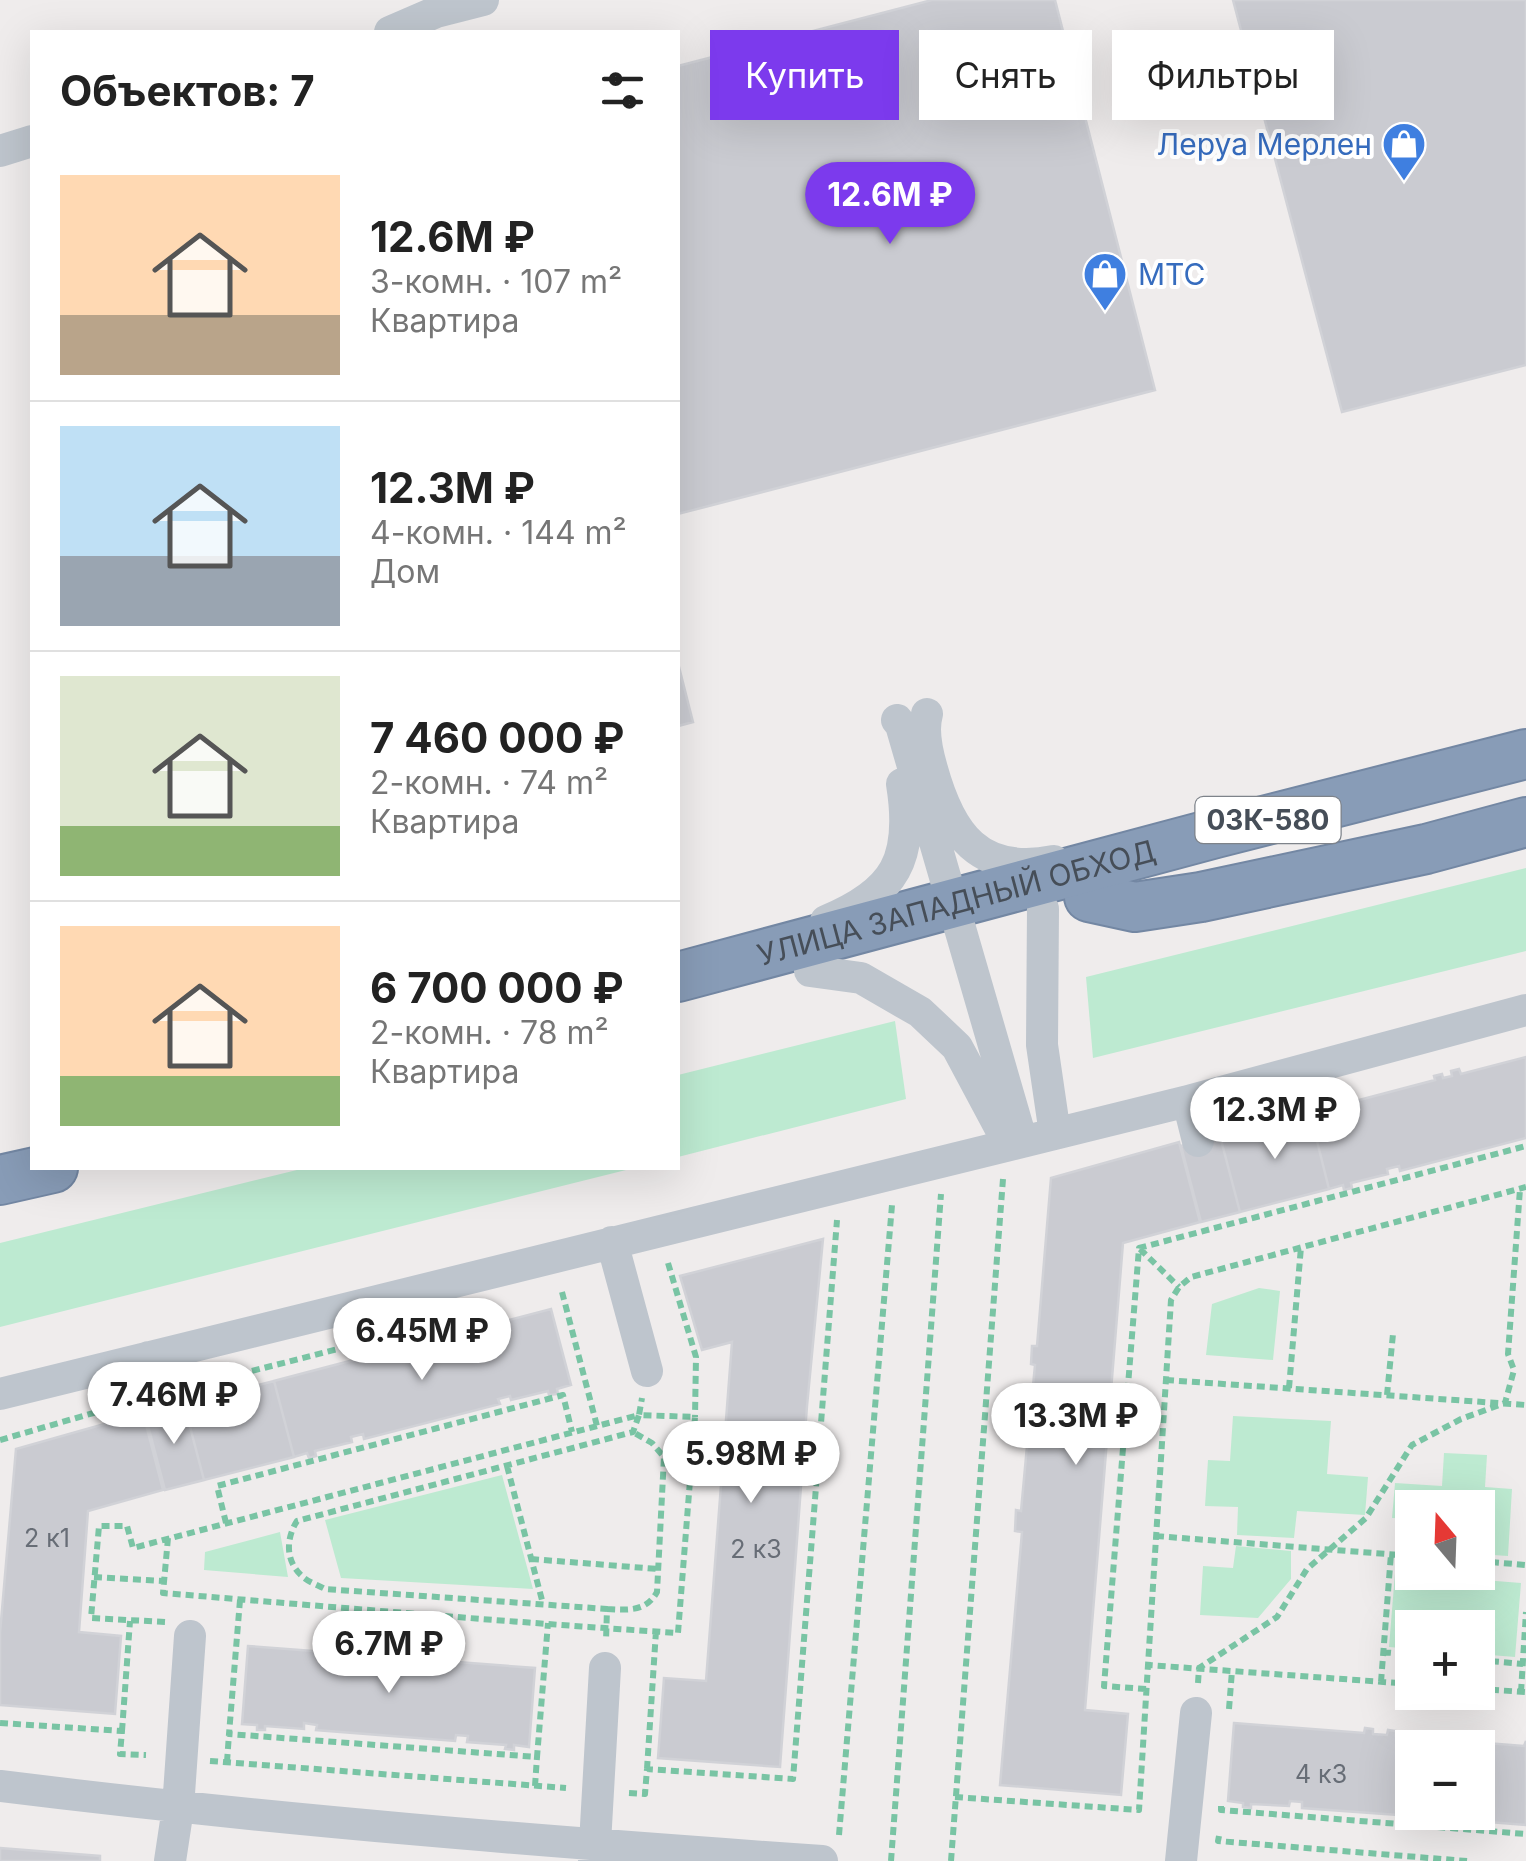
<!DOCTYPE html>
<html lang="ru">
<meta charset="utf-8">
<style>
:root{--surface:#fff;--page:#f2f2f2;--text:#222;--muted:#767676;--line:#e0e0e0;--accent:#7c3aed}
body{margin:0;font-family:Inter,sans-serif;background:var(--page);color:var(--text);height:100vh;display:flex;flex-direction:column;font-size:38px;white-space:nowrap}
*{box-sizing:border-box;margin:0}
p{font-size:32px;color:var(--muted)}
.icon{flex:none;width:55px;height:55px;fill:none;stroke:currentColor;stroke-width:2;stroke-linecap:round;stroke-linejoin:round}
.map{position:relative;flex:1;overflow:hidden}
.sheet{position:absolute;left:30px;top:30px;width:650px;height:1140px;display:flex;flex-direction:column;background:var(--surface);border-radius:0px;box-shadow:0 10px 40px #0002}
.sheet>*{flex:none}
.banner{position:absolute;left:710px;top:30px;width:665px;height:90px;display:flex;gap:20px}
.needle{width:65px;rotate:341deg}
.controls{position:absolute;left:1395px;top:1490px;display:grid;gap:20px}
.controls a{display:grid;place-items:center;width:100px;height:100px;border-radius:0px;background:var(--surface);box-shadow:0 10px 40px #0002;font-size:50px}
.price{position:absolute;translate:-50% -85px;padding:0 22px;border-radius:35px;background:#fff;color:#222;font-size:32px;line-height:65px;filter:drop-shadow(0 2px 5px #0008)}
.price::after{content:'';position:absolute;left:50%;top:60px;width:30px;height:22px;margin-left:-15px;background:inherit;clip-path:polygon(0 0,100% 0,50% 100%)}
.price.active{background:var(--accent);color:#fff}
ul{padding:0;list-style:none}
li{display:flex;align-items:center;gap:30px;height:250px;padding:0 30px}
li+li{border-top:2px solid var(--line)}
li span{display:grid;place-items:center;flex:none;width:280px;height:200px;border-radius:0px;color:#555}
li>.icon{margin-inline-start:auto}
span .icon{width:120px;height:120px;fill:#fffc;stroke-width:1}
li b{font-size:42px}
h2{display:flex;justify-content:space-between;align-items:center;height:120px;padding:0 30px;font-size:42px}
.pill{padding:0 35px;border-radius:0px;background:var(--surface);box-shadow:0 10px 40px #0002;font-size:35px;line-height:90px}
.pill.active{background:var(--accent);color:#fff}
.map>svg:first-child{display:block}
</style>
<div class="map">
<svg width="1526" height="1861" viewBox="0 0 1526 1861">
<rect width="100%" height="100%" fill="#efecec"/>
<path fill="#bdead1" d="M1526 868V951L1093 1058 1086 977Z
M895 1021 906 1099 678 1157V1075Z
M305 1168H634L0 1327V1243Z
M1259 1288 1280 1291 1273 1360 1206 1355 1212 1304Z
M1233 1416 1331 1421 1327 1474 1368 1477 1365 1515 1297 1511 1294 1538 1237 1535 1238 1507 1205 1506 1208 1460 1230 1461Z
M1444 1453 1487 1455 1485 1487 1512 1489 1508 1556 1478 1554V1508H1412V1519L1392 1518 1395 1483 1442 1486Z
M502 1475 533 1589 341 1578 325 1520Z
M280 1532 288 1577 204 1570 205 1552Z
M1236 1546 1291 1551V1579L1258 1618 1200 1615 1203 1566 1233 1568Z
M1395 1573 1521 1583 1515 1657 1478 1654V1628H1412V1649L1389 1647Z"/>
<path fill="#cacbd1" stroke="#d1d2d7" stroke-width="2.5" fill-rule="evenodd" d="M932 0H1055L1155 390 678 514V66Z
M1233 0H1526V365L1342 412Z
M678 663 693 722 678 726Z
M1526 1057V1138L1400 1171 1399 1166 1387 1169 1388 1174 1351 1183 1352 1188 1344 1190 1343 1185 1329 1189 1310 1113 1435 1080 1434 1076 1442 1074 1443 1078 1452 1076 1451 1071 1459 1069 1461 1074Z
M1310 1113 1329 1189 1240 1212 1220 1136Z
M1220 1136 1240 1212 1201 1222 1181 1146Z
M1179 1142 1200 1222 1123 1243 1085 1710 1128 1714 1121 1795 1000 1785 1022 1532 1015 1531 1016 1510 1021 1511 1027 1446 1023 1445 1024 1427 1029 1428 1035 1365 1031 1364 1032 1346H1037L1051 1178Z
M823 1239 807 1406 780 1767 658 1758 664 1678 706 1681 732 1342 702 1350 680 1276Z
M551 1309 571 1385 557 1389 558 1394 549 1395 548 1391 511 1400 510 1396 498 1399 500 1404 364 1439 363 1434 351 1437 352 1442 315 1451 316 1456 309 1458 307 1453 294 1457 274 1381 399 1348 398 1344 407 1342 408 1346 417 1344 416 1339 423 1337 425 1342Z
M274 1381 294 1457 204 1480 184 1404Z
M184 1404 204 1480 165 1490 145 1414Z
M143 1413 163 1490 88 1511 79 1632 121 1636 115 1714 0 1705V1633L16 1449Z
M248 1646 379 1656V1651H387V1656L396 1657 397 1652 405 1653V1658L535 1668 529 1747 514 1745V1750L505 1749 506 1745 467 1742 468 1736 456 1735 455 1741 316 1730 317 1725 304 1723V1729L265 1726V1730H257V1725L242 1724Z
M1234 1723 1364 1733 1365 1728 1373 1729V1734L1387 1735 1388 1730 1396 1731V1736L1524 1746 1526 1741V1825L1452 1819V1814L1440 1813 1439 1818 1302 1808V1802L1290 1801 1289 1806 1251 1804V1808L1243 1807V1803L1228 1801ZM1412 1748H1478V1812H1412Z
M0 1848 100 1856V1861H0Z"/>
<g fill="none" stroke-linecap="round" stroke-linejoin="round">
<defs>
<g id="highway">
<path d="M1089 897 1135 907 1201 897 1426 849 1526 822"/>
<path id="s1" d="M678 977 1216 833 1526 754"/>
<path d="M0 1180 53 1168"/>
</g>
</defs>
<use href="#highway" stroke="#7387a3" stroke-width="52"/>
<path stroke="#79c4a4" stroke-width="6" stroke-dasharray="8 5" stroke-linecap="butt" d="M1140 1249 1179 1287
M668 1263 696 1357 695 1417
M562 1292 597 1426
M1166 1380 1526 1405
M189 1387 487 1311
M1289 1388 1301 1247
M1387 1395 1393 1334
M0 1440 128 1403
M507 1466 543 1604
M226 1523 217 1486 563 1395 572 1432
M1156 1536 1412 1556
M168 1538 163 1593C334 1607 506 1622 678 1633L695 1417 639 1415 633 1432 297 1521C286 1538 285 1561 302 1576 308 1582 318 1585 325 1589L607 1609 606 1641
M531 1559 658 1569
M1478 1561 1526 1565
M94 1577 163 1581
M240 1600 229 1734 537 1757 548 1623
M607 1609C628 1610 646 1612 657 1592L664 1457 652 1443 633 1432
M165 1622 91 1618 99 1526H127L133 1548 639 1415 642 1398
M1383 1652 1412 1655
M1478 1660 1523 1664
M1381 1682 1391 1554
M1198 1683 1199 1668 1277 1617 1307 1569 1366 1518 1412 1445 1461 1419 1505 1403 1514 1370 1508 1354 1520 1189
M1412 1684 1148 1665 1171 1300 1179 1287 1191 1277 1526 1187
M1146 1689 1104 1686 1139 1248 1526 1146
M1478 1689 1526 1692
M1521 1692 1526 1612
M1229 1709 1232 1671
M0 1723 122 1731 120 1754 146 1755
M122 1731 130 1621
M210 1761 566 1788
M227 1762 229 1734
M647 1769 656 1631
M535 1786 537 1757
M629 1793 645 1794 647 1769 793 1779 837 1220
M955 1797 1139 1810 1148 1665
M1221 1806V1810L1526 1834
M839 1835 892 1205
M1219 1836 1218 1841 1467 1861
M891 1861 941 1194
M951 1861 1003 1179"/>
<path stroke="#bec5cd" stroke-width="32" d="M390 32 436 12 483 0
M0 151 32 141
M927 714C922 731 927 752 932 769 950 834 979 876 1054 861
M897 720 901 725 1022 1142
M1043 909 1042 1045 1055 1134
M826 921C896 892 914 859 902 784
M810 971 861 978 920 1012 957 1047 1004 1135
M1188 1101 1198 1141
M612 1242 647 1371
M149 1357 163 1409
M0 1394 1188 1101 1526 1010
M0 1786C273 1820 548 1842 822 1861
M170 1861 178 1808 190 1636
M594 1861 605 1668
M1181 1861 1196 1713"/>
<use href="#highway" stroke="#889cb7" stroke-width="48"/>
</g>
<defs>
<symbol id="shop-pin" viewBox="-11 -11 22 30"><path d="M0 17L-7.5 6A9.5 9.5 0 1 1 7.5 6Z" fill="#3f7fe0" stroke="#fff"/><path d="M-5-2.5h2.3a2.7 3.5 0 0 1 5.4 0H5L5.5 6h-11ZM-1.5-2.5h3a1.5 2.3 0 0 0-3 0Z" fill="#fff"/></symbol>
</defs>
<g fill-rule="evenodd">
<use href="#shop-pin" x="1379" y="119" width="50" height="68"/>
<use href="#shop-pin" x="1080" y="249" width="50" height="68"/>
</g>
<g text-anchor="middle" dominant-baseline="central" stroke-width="8" stroke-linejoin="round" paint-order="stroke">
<g font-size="25" fill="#676d76">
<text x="47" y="1538">2 к1</text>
<text x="756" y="1549">2 к3</text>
<text x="1321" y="1774">4 к3</text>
</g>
<rect fill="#fff" stroke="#7e838a" stroke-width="2.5" x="1195.5" y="797" width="145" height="46" rx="8"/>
<g font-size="28" font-weight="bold" fill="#464e58">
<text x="1268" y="820">03К-580</text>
</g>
<g font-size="30" fill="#366cbe" stroke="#fff" text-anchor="end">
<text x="1372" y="144">Леруа Мерлен</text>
<text x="1138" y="274" text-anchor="start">МТС</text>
</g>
<g font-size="30" fill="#464e58" stroke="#fff">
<text stroke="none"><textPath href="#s1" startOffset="288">УЛИЦА ЗАПАДНЫЙ ОБХОД</textPath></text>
</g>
</g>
</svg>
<div class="controls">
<a><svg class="needle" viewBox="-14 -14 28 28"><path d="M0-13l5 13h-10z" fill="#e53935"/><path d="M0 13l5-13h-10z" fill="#767676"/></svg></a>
<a>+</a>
<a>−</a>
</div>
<b class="price active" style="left:890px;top:247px">12.6M ₽</b>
<b class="price" style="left:1275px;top:1162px">12.3M ₽</b>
<b class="price" style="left:422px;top:1383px">6.45M ₽</b>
<b class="price" style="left:174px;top:1447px">7.46M ₽</b>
<b class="price" style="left:1076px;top:1468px">13.3M ₽</b>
<b class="price" style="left:751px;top:1506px">5.98M ₽</b>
<b class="price" style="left:389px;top:1696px">6.7M ₽</b>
<div class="banner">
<a class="pill active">Купить</a>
<a class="pill">Снять</a>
<a class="pill">Фильтры</a>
</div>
<section class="sheet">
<h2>Объектов: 7<svg class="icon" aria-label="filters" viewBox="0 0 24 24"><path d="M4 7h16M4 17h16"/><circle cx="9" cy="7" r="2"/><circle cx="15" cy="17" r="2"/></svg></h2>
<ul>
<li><span style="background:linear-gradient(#ffd9b3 70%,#b9a48a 0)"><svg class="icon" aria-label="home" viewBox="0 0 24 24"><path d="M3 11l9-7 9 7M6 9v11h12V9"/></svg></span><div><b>12.6M ₽</b><p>3-комн. · 107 m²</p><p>Квартира</p></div></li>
<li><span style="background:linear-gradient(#bfe0f5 65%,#9aa5b1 0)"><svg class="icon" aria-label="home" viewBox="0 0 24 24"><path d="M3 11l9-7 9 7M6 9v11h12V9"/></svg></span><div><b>12.3M ₽</b><p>4-комн. · 144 m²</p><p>Дом</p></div></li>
<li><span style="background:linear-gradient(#dfe7d0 75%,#8fb573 0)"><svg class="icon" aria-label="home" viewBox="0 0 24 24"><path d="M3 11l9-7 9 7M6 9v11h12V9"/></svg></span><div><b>7 460 000 ₽</b><p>2-комн. · 74 m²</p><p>Квартира</p></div></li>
<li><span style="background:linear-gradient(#ffd9b3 75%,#8fb573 0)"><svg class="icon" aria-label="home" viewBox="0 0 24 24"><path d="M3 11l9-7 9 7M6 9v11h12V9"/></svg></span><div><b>6 700 000 ₽</b><p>2-комн. · 78 m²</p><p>Квартира</p></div></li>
</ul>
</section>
</div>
